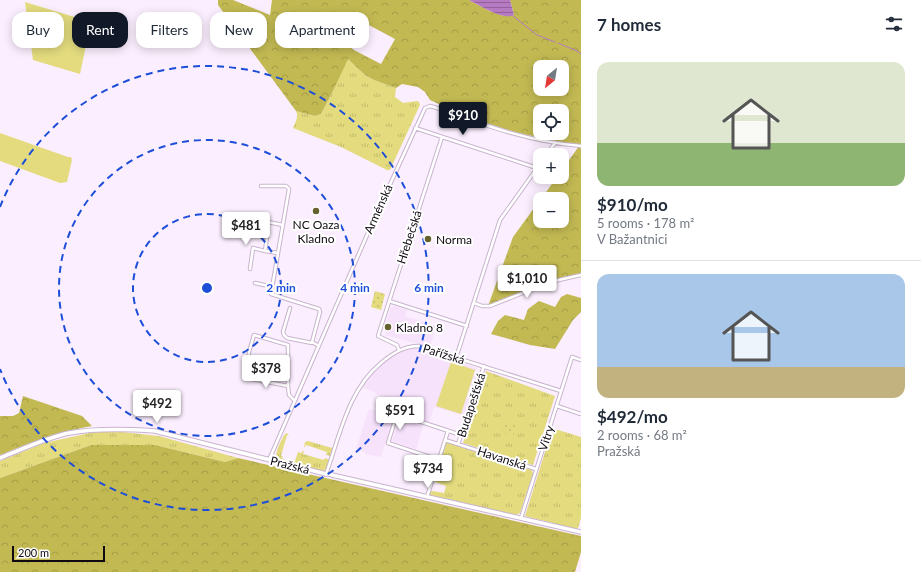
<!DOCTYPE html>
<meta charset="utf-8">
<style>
:root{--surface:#fff;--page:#f2f2f3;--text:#1f2937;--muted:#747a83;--line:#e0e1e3;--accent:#111827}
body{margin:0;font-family:Lato,sans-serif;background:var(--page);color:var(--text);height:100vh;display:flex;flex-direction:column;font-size:15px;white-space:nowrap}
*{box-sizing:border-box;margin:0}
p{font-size:13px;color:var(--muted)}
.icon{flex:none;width:22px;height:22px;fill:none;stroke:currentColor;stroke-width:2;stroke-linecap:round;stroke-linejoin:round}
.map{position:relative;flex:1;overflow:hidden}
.details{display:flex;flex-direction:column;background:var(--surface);width:340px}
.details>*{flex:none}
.banner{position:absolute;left:12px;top:12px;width:380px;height:36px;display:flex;gap:8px}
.needle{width:26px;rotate:210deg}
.buttons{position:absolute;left:533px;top:60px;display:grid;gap:8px}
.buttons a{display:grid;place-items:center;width:36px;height:36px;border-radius:8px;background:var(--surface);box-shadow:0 2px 10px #0003;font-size:20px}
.scale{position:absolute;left:12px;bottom:10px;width:93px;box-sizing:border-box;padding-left:4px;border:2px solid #100911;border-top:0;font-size:11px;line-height:14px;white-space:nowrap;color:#100911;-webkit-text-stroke:3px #fff;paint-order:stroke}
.price{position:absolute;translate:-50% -34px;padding:0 9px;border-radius:4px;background:#fff;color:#222;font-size:13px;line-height:26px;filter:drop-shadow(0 1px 2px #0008)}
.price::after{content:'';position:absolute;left:50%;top:24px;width:12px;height:9px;margin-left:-6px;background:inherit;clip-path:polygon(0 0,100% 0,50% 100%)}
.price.selected{background:var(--accent);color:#fff}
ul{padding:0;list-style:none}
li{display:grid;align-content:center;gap:8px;height:212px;padding:0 16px}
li+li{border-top:1px solid var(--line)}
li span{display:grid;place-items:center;height:124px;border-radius:12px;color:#555}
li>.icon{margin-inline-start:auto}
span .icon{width:72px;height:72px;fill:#fffc;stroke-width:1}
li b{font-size:17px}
h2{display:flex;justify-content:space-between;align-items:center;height:48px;padding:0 16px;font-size:17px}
.pill{padding:0 14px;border-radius:12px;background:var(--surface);box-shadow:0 2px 10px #0003;font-size:14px;line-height:36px}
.pill.selected{background:var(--accent);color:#fff}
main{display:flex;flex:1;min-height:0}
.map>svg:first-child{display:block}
</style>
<main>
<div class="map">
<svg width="581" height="572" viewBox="0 0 581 572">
<defs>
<pattern id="grass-tufts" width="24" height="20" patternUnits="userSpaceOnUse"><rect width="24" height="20" fill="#e3db7e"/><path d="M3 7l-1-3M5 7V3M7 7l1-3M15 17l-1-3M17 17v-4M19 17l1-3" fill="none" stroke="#c2bb6c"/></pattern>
<pattern id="forest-crowns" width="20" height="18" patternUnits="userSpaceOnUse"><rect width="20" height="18" fill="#c2b953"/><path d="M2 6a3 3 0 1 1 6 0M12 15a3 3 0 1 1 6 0" fill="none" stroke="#a69e47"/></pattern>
<pattern id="park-dots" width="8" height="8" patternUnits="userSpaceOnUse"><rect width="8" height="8" fill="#e3db7e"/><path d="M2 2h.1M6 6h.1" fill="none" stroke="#c2bb6c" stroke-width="1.8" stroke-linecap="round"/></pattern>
<pattern id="water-rules" width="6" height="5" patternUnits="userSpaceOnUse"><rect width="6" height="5" fill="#b67ac3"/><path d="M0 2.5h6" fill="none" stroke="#93629d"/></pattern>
</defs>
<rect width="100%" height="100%" fill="#fbeefe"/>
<path fill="#f7e2fc" d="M395 306 407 310 405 316 436 326 430 347 385 335 389 324 386 323 391 307Z
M415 348 477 368 476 370 480 371 466 414H463L462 415 434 407 429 423 392 411 395 400 375 394 376 393 362 387 374 371 384 362 401 351Z
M369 409 394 417 381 457 365 454V452L356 449Z
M399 419 423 426 416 449 392 441Z"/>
<path fill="url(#grass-tufts)" d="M347 58 365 75 374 80 396 88 395 97 403 103 417 101 419 102 420 105 390 170H387L341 147 293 128C295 122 299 118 296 111L315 116 321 114 334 89Z
M486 371 555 396 533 465 463 443Z
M555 429 581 437V518L578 528 575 529 525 516 551 433Z
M94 432H122L159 436 238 458 225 462 155 445H91L0 478V461L44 443Z
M287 433 289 436 287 435 281 456 283 457 282 459 292 462 293 460 295 461 298 452 301 453 303 451H304L303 454 324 460 325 458 330 460 325 470 321 472 310 467H303L277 460C274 452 281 441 285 434Z
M308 441 332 448 333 451 331 456 326 455 327 452 306 445 304 448 305 442Z
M447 442 532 470 533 474 520 513 516 515 430 495 429 493 432 491 444 493 446 486 435 482 433 480 445 443Z"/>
<path fill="url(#forest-crowns)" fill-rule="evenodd" d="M218 0H233L270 15 272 0H469C481 6 502 20 514 15L510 0H581V274L551 281 488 306 513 237 540 200V221H562V199H541L557 177H562V170L579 146 518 133 467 117 430 100 425 92 418 87 402 84 396 88 374 80 365 75 348 59 334 89 321 114 315 116 296 111 218 5ZM365 23 395 39 381 64 352 49ZM540 67H562V89H540ZM540 111H562V133H540Z
M567 294 581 298V312L573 320 555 349 530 345 491 334 498 321 505 315 524 320 528 309 539 301 555 307 561 297Z
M23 396 82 416 92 426C60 431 30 443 0 455V416H13L19 413Z
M91 445H155L225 462 238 458 581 536V552L575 572H0V478Z"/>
<path fill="url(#park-dots)" d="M375 291 385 294 381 310 371 307Z
M505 422 517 426 513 436 502 432Z"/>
<path fill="#e3db7e" d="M25 2 91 22 80 74 33 60Z
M0 133 68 157H71L72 160 67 182 60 183 0 161Z
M451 362 475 370 461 414 436 406Z"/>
<path fill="url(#water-rules)" d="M469 0H510L514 15C504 21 479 5 469 0Z"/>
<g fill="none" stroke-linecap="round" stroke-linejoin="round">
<path stroke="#b67ac3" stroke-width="1" d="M513 16 537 35 555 42
M558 43 577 51 581 54"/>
<defs>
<path id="street" d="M415 128 537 168
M546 155 555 143
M261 186H286L289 189 271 294 319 309 320 312 312 342 319 346
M247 218 283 225
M253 220 251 234 267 237 265 251 278 253
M250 269 253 248 265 251
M255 283 273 287
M389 301 467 326
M474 303 482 306H490L550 282 581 275
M290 308 283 332 284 335 287 338 312 343
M399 350 397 345 378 336 442 137
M456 358 500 220 540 164
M288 386 247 378 249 352 254 335 288 345V386L289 395 295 401
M557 406 581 414
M445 440 536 469
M458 444 484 366
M269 460 371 226 425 108 430 106 437 108C484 125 530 142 581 146
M439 460 388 443 397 414 461 435
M332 475 326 474C340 435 348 390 381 363 393 353 404 346 419 346L561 391
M427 497 448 431
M521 518 572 357 581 360"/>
<path id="secondary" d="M0 458C23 449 45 438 69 433 97 428 126 429 155 431L326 474
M332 475 581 532"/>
</defs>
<use href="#street" stroke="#c9b4cd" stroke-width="4.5"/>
<use href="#secondary" stroke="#c9b4cd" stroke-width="5.5"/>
<use href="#street" stroke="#fff" stroke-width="2.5"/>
<use href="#secondary" stroke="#fff" stroke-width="3.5"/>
</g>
<g fill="none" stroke="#1d4ed8" stroke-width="2" stroke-dasharray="7 5">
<circle cx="207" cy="288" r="74"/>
<circle cx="207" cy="288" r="148"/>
<path d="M0 207A222 222 0 1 1 0 369"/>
</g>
<g fill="#65602d" stroke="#fff" stroke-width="1.5">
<circle cx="316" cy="211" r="4"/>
<circle cx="428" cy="239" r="4"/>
<circle cx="388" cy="327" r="4"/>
</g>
<g text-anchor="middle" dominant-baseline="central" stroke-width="4" stroke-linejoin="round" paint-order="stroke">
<g font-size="12" fill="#100911" stroke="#fff">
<text transform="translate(378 209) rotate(-66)">Arménská</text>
<text transform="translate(409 237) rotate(-72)">Hřebečská</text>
<text transform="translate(444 354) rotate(17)">Pařížská</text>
<text transform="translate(471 405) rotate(-72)">Budapešťská</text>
<text transform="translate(546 438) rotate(-72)">Vitry</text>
<text transform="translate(502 458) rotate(18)">Havanská</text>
<text transform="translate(290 465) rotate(14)">Pražská</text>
</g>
<g font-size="12" fill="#100911" stroke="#fff" text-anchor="start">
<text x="316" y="224" text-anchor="middle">NC Oaza<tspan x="316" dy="14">Kladno</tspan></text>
<text x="436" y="239">Norma</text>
<text x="396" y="327">Kladno 8</text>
</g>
</g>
<circle cx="207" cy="288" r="6" fill="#1d4ed8" stroke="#fff" stroke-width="2"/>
<g font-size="12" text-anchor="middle" font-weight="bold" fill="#1d4ed8" stroke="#fff" stroke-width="4" stroke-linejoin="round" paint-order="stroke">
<text x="281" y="292">2 min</text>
<text x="355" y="292">4 min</text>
<text x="429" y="292">6 min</text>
</g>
</svg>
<div class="buttons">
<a><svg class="needle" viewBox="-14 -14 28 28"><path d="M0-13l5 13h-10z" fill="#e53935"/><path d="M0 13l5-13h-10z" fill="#747a83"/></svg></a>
<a><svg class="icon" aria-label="locate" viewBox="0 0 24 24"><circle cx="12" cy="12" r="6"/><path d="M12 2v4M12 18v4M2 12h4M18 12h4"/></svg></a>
<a>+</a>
<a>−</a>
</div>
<div class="scale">200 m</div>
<b class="price selected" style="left:463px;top:136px">$910</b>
<b class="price" style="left:246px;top:246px">$481</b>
<b class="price" style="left:527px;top:299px">$1,010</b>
<b class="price" style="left:266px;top:389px">$378</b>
<b class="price" style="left:157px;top:424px">$492</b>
<b class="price" style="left:400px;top:431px">$591</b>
<b class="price" style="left:428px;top:489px">$734</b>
<div class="banner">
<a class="pill">Buy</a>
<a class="pill selected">Rent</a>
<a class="pill">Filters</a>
<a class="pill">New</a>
<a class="pill">Apartment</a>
</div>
</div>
<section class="details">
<h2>7 homes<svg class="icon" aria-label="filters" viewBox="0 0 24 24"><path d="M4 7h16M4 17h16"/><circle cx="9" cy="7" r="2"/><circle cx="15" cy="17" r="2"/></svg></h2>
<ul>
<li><span style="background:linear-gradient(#dfe7d0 65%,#8fb573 0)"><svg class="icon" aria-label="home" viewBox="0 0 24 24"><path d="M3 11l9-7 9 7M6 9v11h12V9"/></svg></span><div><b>$910/mo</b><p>5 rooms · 178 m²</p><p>V Bažantnici</p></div></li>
<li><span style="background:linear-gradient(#a9c7e8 75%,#c2b280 0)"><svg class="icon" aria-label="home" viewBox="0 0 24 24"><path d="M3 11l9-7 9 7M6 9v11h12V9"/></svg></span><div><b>$492/mo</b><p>2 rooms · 68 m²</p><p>Pražská</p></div></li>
</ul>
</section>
</main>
